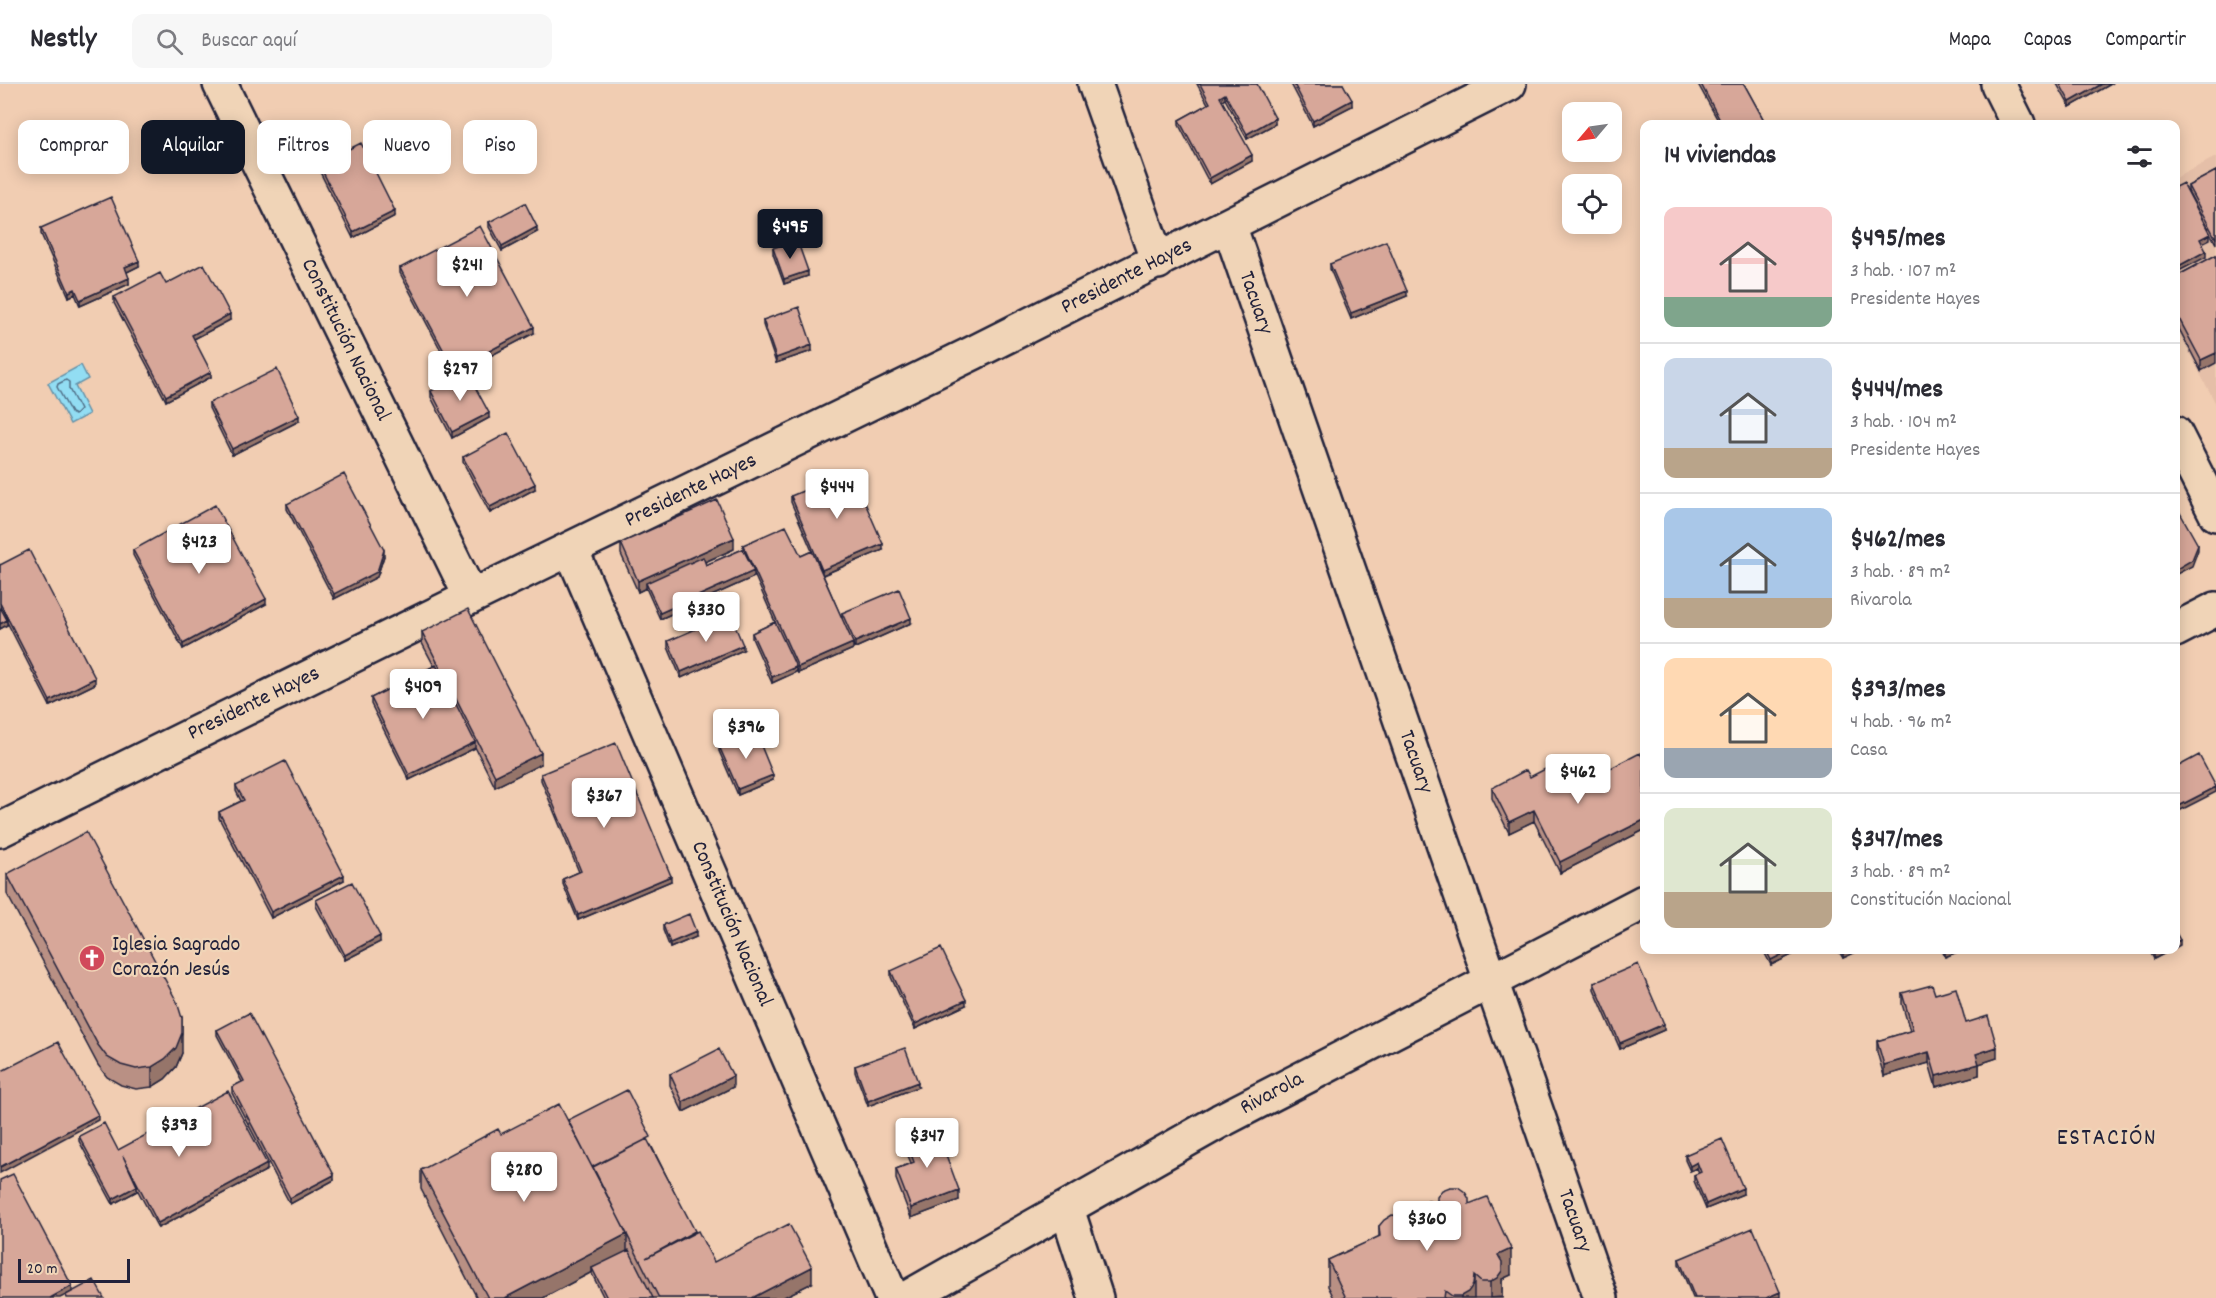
<!DOCTYPE html>
<html lang="es">
<meta charset="utf-8">
<style>
:root{--surface:#fff;--page:#f7f7f7;--text:#2b2b33;--muted:#7c7c81;--line:#e1e1e2;--accent:#111827}
body{margin:0;font-family:Dekko,sans-serif;background:var(--page);color:var(--text);height:100vh;display:flex;flex-direction:column;font-size:22px;white-space:nowrap}
*{box-sizing:border-box;margin:0}
p{font-size:20px;color:var(--muted)}
.icon{flex:none;width:33px;height:33px;fill:none;stroke:currentColor;stroke-width:2;stroke-linecap:round;stroke-linejoin:round}
.map{position:relative;flex:1;overflow:hidden}
.panel{position:absolute;left:1640px;top:36px;width:540px;height:834px;display:flex;flex-direction:column;background:var(--surface);border-radius:12px;box-shadow:0 3px 15px #0003}
.panel>*{flex:none}
.guide{position:absolute;left:18px;top:36px;width:570px;height:54px;display:flex;gap:12px}
.needle{width:39px;rotate:241deg}
.controls{position:absolute;left:1562px;top:18px;display:grid;gap:12px}
.controls a{display:grid;place-items:center;width:60px;height:60px;border-radius:12px;background:var(--surface);box-shadow:0 3px 15px #0003;font-size:30px}
.scale{position:absolute;left:18px;bottom:15px;width:112px;box-sizing:border-box;padding-left:6px;border:3px solid #22223b;border-top:0;font-size:16px;line-height:21px;white-space:nowrap;color:#22223b;-webkit-text-stroke:4px #f0d4b7;paint-order:stroke}
.price{position:absolute;translate:-50% -51px;padding:0 14px;border-radius:6px;background:#fff;color:#222;font-size:20px;line-height:39px;filter:drop-shadow(0 2px 3px #0008)}
.price::after{content:'';position:absolute;left:50%;top:36px;width:18px;height:14px;margin-left:-9px;background:inherit;clip-path:polygon(0 0,100% 0,50% 100%)}
.price.current{background:var(--accent);color:#fff}
ul{padding:0;list-style:none}
li{display:flex;align-items:center;gap:18px;height:150px;padding:0 24px}
li+li{border-top:2px solid var(--line)}
li span{display:grid;place-items:center;flex:none;width:168px;height:120px;border-radius:12px;color:#555}
li>.icon{margin-inline-start:auto}
span .icon{width:72px;height:72px;fill:#fffc;stroke-width:1}
li b{font-size:26px}
h2{display:flex;justify-content:space-between;align-items:center;height:72px;padding:0 24px;font-size:26px}
.pill{padding:0 21px;border-radius:12px;background:var(--surface);box-shadow:0 3px 15px #0003;font-size:21px;line-height:54px}
.pill.current{background:var(--accent);color:#fff}
header{display:flex;align-items:center;gap:36px;box-sizing:border-box;height:84px;padding:0 30px;background:var(--surface);border-bottom:2px solid var(--line)}
header strong{font-size:28px}
nav{display:flex;gap:33px;margin-inline-start:auto;font-size:21px}
.search{width:420px;height:54px;background:var(--page);display:flex;align-items:center;gap:15px;box-sizing:border-box;padding:0 21px;border-radius:12px;color:var(--muted);font-size:22px}
.map>svg:first-child{display:block}
</style>
<header>
<strong>Nestly</strong>
<div class="search"><svg class="icon" aria-label="search" viewBox="0 0 24 24"><circle cx="10" cy="10" r="6"/><path d="M15 15l6 6"/></svg>Buscar aquí</div>
<nav><a>Mapa</a><a>Capas</a><a>Compartir</a></nav>
</header>
<div class="map">
<svg width="2216" height="1214" viewBox="0 0 2216 1214">
<rect width="100%" height="100%" fill="#f1cdb2"/>
<filter id="ink" filterUnits="userSpaceOnUse"><feTurbulence type="fractalNoise" baseFrequency=".0167" numOctaves="2"/><feDisplacementMap in="SourceGraphic" scale="12" xChannelSelector="R" yChannelSelector="G"/><feConvolveMatrix kernelMatrix="1 2 1 2 8 2 1 2 1" color-interpolation-filters="sRGB"/></filter>
<g filter="url(#ink)">
<path fill="#e5bfa8" d="M2216 73V320L2175 242V94Z"/>
<path fill="#92ddf3" stroke="#6592a9" stroke-width="1.5" d="M81 281 88 295 75 302 89 330 70 340 48 299Z"/>
<g fill="none" stroke-linecap="round" stroke-linejoin="round">
<path stroke="#4f6d85" stroke-width="1.5" d="M66 296 69 298V305L80 326 75 331 71 329 57 303 58 300Z"/>
<defs>
<path id="street" d="M220 0 471 513
M1095 0 1158 178
M1998 0 2018 40
M1229 141 1601 1214
M2175 349 2216 430
M571 465 892 1214
M0 746 471 513 973 269 1509 0
M1067 1125 1096 1214"/>
<path id="secondary" d="M2175 546 2216 525
M907 1214 1220 1037 1644 818"/>
</defs>
<use href="#street" stroke="#22223b" stroke-width="38"/>
<use href="#secondary" stroke="#22223b" stroke-width="38"/>
<use href="#street" stroke="#f0d4b7" stroke-width="33"/>
<use href="#secondary" stroke="#f0d4b7" stroke-width="33"/>
</g>
<path fill="#b99084" stroke="#22223b" stroke-width="1.5" d="M1197 0H1257L1275 40 1247 55 1225 15 1222 17 1252 77 1210 100 1179 41V36L1208 20Z
M1291 0H1343L1352 22 1313 42Z
M1698 0H1744L1766 40H1720Z
M2057 0H2111L2070 23Z
M319 80 395 132 353 154 319 86Z
M2216 87V160L2188 107V102Z
M489 138 537 148 502 167 489 143Z
M41 144 139 182 127 188 129 200 80 222 75 210 69 213 41 150Z
M773 164 808 192 784 200 773 170Z
M2216 171 2201 287 2175 237V193Z
M1330 180 1407 212 1351 235 1330 185Z
M400 184 534 249 454 291 400 189Z
M166 200 230 236 194 255 211 293 166 317 114 219V213Z
M763 236 812 267 776 279 763 241Z
M431 307 489 334 452 354 431 313Z
M209 319 299 337 232 371 209 324Z
M463 373 535 405 490 429 463 378Z
M791 412 883 466 823 491 842 535V529L911 539 855 564 853 560V565L798 589 796 585V588L772 599 752 554V549L775 538 754 490V493L660 535 646 504 638 508 621 470V459L734 465 705 478 706 481 743 465V461L801 472 812 467 791 418Z
M287 420 384 472 377 493 334 515 287 425Z
M133 466 266 520 183 565 133 471Z
M0 481 95 600 50 622 7 538V541L0 545Z
M422 548 541 680 495 703 475 663V664L409 696 371 620V614L434 582 422 559Z
M668 557 743 566 681 594 668 563Z
M719 662 773 696 738 711 719 667Z
M1644 676V746L1560 789 1534 737 1509 749 1492 714V704L1530 693 1564 708Z
M541 690 671 797 578 836 563 800V795L579 788 541 696Z
M236 702 344 796 271 834 219 734V728L241 717 236 707Z
M7 790 182 969 176 983 165 995 152 1003 136 1005 121 1001 107 993 98 981 7 810Z
M316 816 380 858 345 876 316 822Z
M663 841 696 853 670 864 663 846Z
M1763 866H1798V868L1771 881Z
M1838 866H1860L1843 874Z
M1942 866H1962L1945 873Z
M2149 866H2171L2154 875Z
M891 887 966 921 915 945 891 893Z
M1594 899 1664 946 1620 965 1594 905Z
M1902 909 1935 910 1966 939 1997 974 1979 980V991L1936 1003 1929 979 1884 992 1877 968V957L1910 947 1902 920Z
M217 946 334 1096 290 1120 232 1009V1003L242 998 217 951Z
M855 982 918 1003 868 1022 855 988Z
M670 990 733 1003 683 1028 670 1001Z
M568 1036 651 1061 695 1149 714 1178 812 1199 782 1214H604L592 1190V1188L543 1214H477L421 1105V1086L501 1050Z
M79 1052 118 1066 267 1086 158 1144 137 1105V1107L113 1120 79 1057Z
M904 1052 959 1116 911 1134 896 1095V1085L911 1079 904 1062Z
M1685 1071 1743 1110 1706 1125 1694 1097V1091L1699 1089 1697 1084 1690 1087 1685 1076Z
M1469 1120 1511 1191 1502 1195V1214H1334L1328 1202V1176L1379 1153V1142L1408 1137Z
M1679 1175 1780 1213 1693 1214 1679 1180Z"/>
<path fill="#96756b" stroke="#22223b" stroke-width="1.5" d="M2102 0H2111L2070 23V18Z
M1225 10V15L1220 18V13Z
M1352 16V22L1313 42V37Z
M1275 34V40L1247 55V50Z
M1252 71V77L1210 100V94Z
M395 127V132L353 154V148Z
M537 143V148L502 167V162Z
M2210 150V155L2200 160V155Z
M2206 167V173L2175 189V184Z
M139 177V182L125 189V183Z
M808 187V192L784 200V195Z
M129 194V200L80 222V216Z
M75 205V210L69 213V208Z
M1407 207V212L1351 235V229Z
M230 230V236L192 256V251Z
M534 243V249L454 291V286Z
M812 261V267L776 279V274Z
M2216 269V279L2201 287V276Z
M211 288V293L166 317V312Z
M489 329V334L452 354V348Z
M299 332V337L232 371V365Z
M535 400V405L490 429V423Z
M734 454V465L648 503 646 499V504L638 508V497Z
M883 460V466L822 491V486Z
M2198 461V466L2192 482 2175 491V486Z
M384 466V472L377 493 334 515V510Z
M754 487V493L660 535V529Z
M266 515V520L183 565V560Z
M911 534V539L855 564V558Z
M7 536V541L0 545V540Z
M853 559V565L798 589V583Z
M743 561V566L681 594V588Z
M796 583V588L772 599V593Z
M95 594V600L50 622V617Z
M475 658V664L409 696V691Z
M541 669V680L495 703V692Z
M773 691V696L738 711V705Z
M2216 703V708L2175 729V724Z
M1534 726V737L1509 749V738Z
M1644 736V746L1560 789V778Z
M344 791V796L271 834V828Z
M671 792V797L578 836V831Z
M696 848V853L670 864V859Z
M380 852V858L345 876V871Z
M2180 856V861L2175 864V858Z
M1791 866H1798V868L1771 881V876Z
M1849 866H1860L1843 874V869Z
M1951 866H1962L1945 873V868Z
M2161 866H2171L2154 875V869Z
M966 916V921L915 945V940Z
M182 934V969L176 983 165 995 152 1003V983Z
M1664 940V946L1620 965V959Z
M1997 963V974L1976 981V970Z
M1929 968V979L1884 992V981Z
M1979 980V991L1936 1003V992Z
M733 992V1003L683 1028V1018Z
M918 998V1003L868 1022V1017Z
M98 1031V1036L0 1089V1083Z
M1697 1078V1084L1690 1087V1082Z
M267 1080V1086L158 1144V1139Z
M334 1091V1096L290 1120V1114Z
M137 1102V1107L113 1120V1115Z
M1743 1104V1110L1706 1125V1120Z
M959 1106V1116L911 1134V1124Z
M627 1150V1170L592 1184V1188L543 1214H505Z
M1511 1165V1191L1502 1195V1213L1490 1214V1198L1498 1171Z
M812 1183V1199L782 1214H752Z
M1474 1192V1214H1461V1212Z
M72 1202V1208L60 1214H50Z
M1780 1208V1213L1766 1214Z"/>
<path fill="#d7a799" stroke="#22223b" stroke-width="1.5" d="M1200 0H1257L1275 34 1247 50 1225 10 1220 13 1252 71 1210 94 1179 36 1210 19Z
M1294 0H1343L1352 16 1313 37Z
M1701 0H1744L1766 40H1722Z
M2060 0H2102L2070 18Z
M361 59 395 127 353 148 319 80Z
M2216 87V155L2188 102Z
M2183 99 2210 150 2200 155 2206 167 2175 184V103Z
M111 113 139 177 125 183 129 194 80 216 75 205 69 208 41 144Z
M525 119 537 143 502 162 489 138Z
M480 142 534 243 454 286 400 184Z
M797 156 808 187 784 195 773 164Z
M1386 157 1407 207 1351 229 1330 180Z
M2216 171V269L2201 276 2175 227V193Z
M204 180 230 230 192 251 211 288 166 312 114 213 160 189 166 200Z
M799 223 812 261 776 274 763 236Z
M277 285 299 332 232 365 209 319Z
M467 288 489 329 452 348 431 307Z
M508 349 535 400 490 423 463 373Z
M851 387 883 460 822 486 791 412Z
M344 390 384 466 377 488 334 510 287 420Z
M717 416 734 454 638 497 621 459Z
M215 421 266 515 183 560 133 466Z
M2179 427 2198 461 2192 476 2175 486V429Z
M786 442 801 472 812 467 853 559 798 583 743 461Z
M743 465 754 487 660 529 646 499 703 473 706 481Z
M29 466 95 594 50 617 0 519V481Z
M899 505 911 534 855 558 842 529Z
M0 523 7 536 0 540Z
M468 525 541 669 495 692 422 548Z
M730 530 743 561 681 588 668 557Z
M775 538 796 583 772 593 752 549Z
M436 581 475 658 409 691 371 614Z
M755 647 773 691 738 705 719 662Z
M616 659 671 792 578 831 563 795 581 787 541 690Z
M1640 669 1644 676V736L1560 778 1534 726 1509 738 1492 704 1526 686 1530 693 1551 682 1564 708Z
M2199 671 2216 703 2175 724V684Z
M285 677 344 791 271 828 219 728 244 716 236 702Z
M86 748 177 918 182 934V949L176 964 165 975 152 983 136 985 121 981 107 973 98 961 7 790Z
M352 798 380 852 345 871 316 816Z
M689 830 696 848 670 859 663 841Z
M2175 847 2180 856 2175 858Z
M941 864 966 916 915 940 891 887Z
M1766 866H1791L1771 876Z
M1841 866H1849L1843 869Z
M2152 866H2161L2154 869Z
M1638 880 1664 940 1620 959 1594 899Z
M1932 901 1935 910 1956 904 1966 939 1988 932 1997 963 1976 970 1979 980 1936 992 1929 968 1884 981 1877 957 1913 946 1902 909Z
M249 929 334 1091 290 1114 232 1003 244 997 217 946Z
M58 958 98 1031 0 1083V988Z
M905 964 918 998 868 1017 855 982Z
M719 965 733 992 683 1018 670 990Z
M627 1006 651 1053 592 1083 568 1036Z
M228 1007 267 1080 158 1139 123 1072 137 1102 113 1115 79 1052 104 1039 118 1066Z
M559 1020 627 1150 505 1214H488L421 1086 498 1045 501 1050Z
M935 1041 959 1106 911 1124 896 1085 914 1078 904 1052Z
M647 1055 695 1147 646 1174 698 1147 714 1178 789 1140 812 1183 752 1214H659L593 1083Z
M1722 1055 1743 1104 1706 1120 1694 1091 1701 1088 1697 1078 1690 1082 1685 1071Z
M13 1090 72 1202 50 1214H0V1096Z
M1450 1103H1458L1465 1108 1469 1115V1120L1487 1113 1511 1165 1498 1171 1502 1178V1187L1497 1194 1490 1198H1481L1474 1192 1473 1201 1468 1208 1461 1212H1452L1445 1207 1444 1214H1346L1328 1176 1380 1152 1379 1142 1384 1136 1392 1131 1401 1132 1408 1137V1128L1413 1121 1421 1117H1429L1437 1122V1113L1442 1106Z
M1753 1144 1780 1208 1766 1214H1695L1679 1175Z
M629 1166 653 1214H607L592 1184Z
M94 1196 104 1214H67L66 1211Z"/>
</g>
<defs>
<symbol id="church-disc" viewBox="-11 -11 22 22"><circle r="9.5" fill="#d1495b" stroke="#f0d4b7"/><path d="M-1.2-6h2.4v3.5h3.3v2.4h-3.3V6h-2.4V-.1h-3.3v-2.4h3.3Z" fill="#fff"/></symbol>
</defs>
<g fill-rule="evenodd">
<use href="#church-disc" x="77" y="859" width="30" height="30"/>
</g>
<g text-anchor="middle" dominant-baseline="central" stroke-width="4.5" stroke-linejoin="round" paint-order="stroke">
<g font-size="22" fill="#22223b" stroke="#f0d4b7">
<text transform="translate(1127 193) rotate(-27)">Presidente Hayes</text>
<text transform="translate(1255 219) rotate(71)">Tacuary</text>
<text transform="translate(345 256) rotate(64)">Constitución Nacional</text>
<text transform="translate(691 407) rotate(-26)">Presidente Hayes</text>
<text transform="translate(254 620) rotate(-26)">Presidente Hayes</text>
<text transform="translate(1415 678) rotate(71)">Tacuary</text>
<text transform="translate(731 840) rotate(67)">Constitución Nacional</text>
<text transform="translate(1272 1010) rotate(-28)">Rivarola</text>
<text transform="translate(1574 1137) rotate(71)">Tacuary</text>
</g>
<g font-size="22" fill="#22223b" stroke="#f0d4b7" text-anchor="start">
<text x="112" y="861">Iglesia Sagrado<tspan x="112" dy="25">Corazón Jesús</tspan></text>
</g>
<g font-size="24" letter-spacing="1.5" fill="#22223b" stroke="#f0d4b7">
<text x="2107" y="1055">ESTACIÓN</text>
</g>
</g>
</svg>
<div class="controls">
<a><svg class="needle" viewBox="-14 -14 28 28"><path d="M0-13l5 13h-10z" fill="#e53935"/><path d="M0 13l5-13h-10z" fill="#7c7c81"/></svg></a>
<a><svg class="icon" aria-label="locate" viewBox="0 0 24 24"><circle cx="12" cy="12" r="6"/><path d="M12 2v4M12 18v4M2 12h4M18 12h4"/></svg></a>
</div>
<div class="scale">20 m</div>
<b class="price current" style="left:790px;top:176px">$495</b>
<b class="price" style="left:467px;top:214px">$241</b>
<b class="price" style="left:460px;top:318px">$297</b>
<b class="price" style="left:837px;top:436px">$444</b>
<b class="price" style="left:199px;top:491px">$423</b>
<b class="price" style="left:706px;top:559px">$330</b>
<b class="price" style="left:423px;top:636px">$409</b>
<b class="price" style="left:746px;top:676px">$396</b>
<b class="price" style="left:1578px;top:721px">$462</b>
<b class="price" style="left:604px;top:745px">$367</b>
<b class="price" style="left:179px;top:1074px">$393</b>
<b class="price" style="left:927px;top:1085px">$347</b>
<b class="price" style="left:524px;top:1119px">$280</b>
<b class="price" style="left:1427px;top:1168px">$360</b>
<div class="guide">
<a class="pill">Comprar</a>
<a class="pill current">Alquilar</a>
<a class="pill">Filtros</a>
<a class="pill">Nuevo</a>
<a class="pill">Piso</a>
</div>
<section class="panel">
<h2>14 viviendas<svg class="icon" aria-label="filters" viewBox="0 0 24 24"><path d="M4 7h16M4 17h16"/><circle cx="9" cy="7" r="2"/><circle cx="15" cy="17" r="2"/></svg></h2>
<ul>
<li><span style="background:linear-gradient(#f6c9c9 75%,#7fa58c 0)"><svg class="icon" aria-label="home" viewBox="0 0 24 24"><path d="M3 11l9-7 9 7M6 9v11h12V9"/></svg></span><div><b>$495/mes</b><p>3 hab. · 107 m²</p><p>Presidente Hayes</p></div></li>
<li><span style="background:linear-gradient(#c9d6e8 75%,#b9a48a 0)"><svg class="icon" aria-label="home" viewBox="0 0 24 24"><path d="M3 11l9-7 9 7M6 9v11h12V9"/></svg></span><div><b>$444/mes</b><p>3 hab. · 104 m²</p><p>Presidente Hayes</p></div></li>
<li><span style="background:linear-gradient(#a9c7e8 75%,#b9a48a 0)"><svg class="icon" aria-label="home" viewBox="0 0 24 24"><path d="M3 11l9-7 9 7M6 9v11h12V9"/></svg></span><div><b>$462/mes</b><p>3 hab. · 89 m²</p><p>Rivarola</p></div></li>
<li><span style="background:linear-gradient(#ffd9b3 75%,#9aa5b1 0)"><svg class="icon" aria-label="home" viewBox="0 0 24 24"><path d="M3 11l9-7 9 7M6 9v11h12V9"/></svg></span><div><b>$393/mes</b><p>4 hab. · 96 m²</p><p>Casa</p></div></li>
<li><span style="background:linear-gradient(#dfe7d0 70%,#b9a48a 0)"><svg class="icon" aria-label="home" viewBox="0 0 24 24"><path d="M3 11l9-7 9 7M6 9v11h12V9"/></svg></span><div><b>$347/mes</b><p>3 hab. · 89 m²</p><p>Constitución Nacional</p></div></li>
</ul>
</section>
</div>
